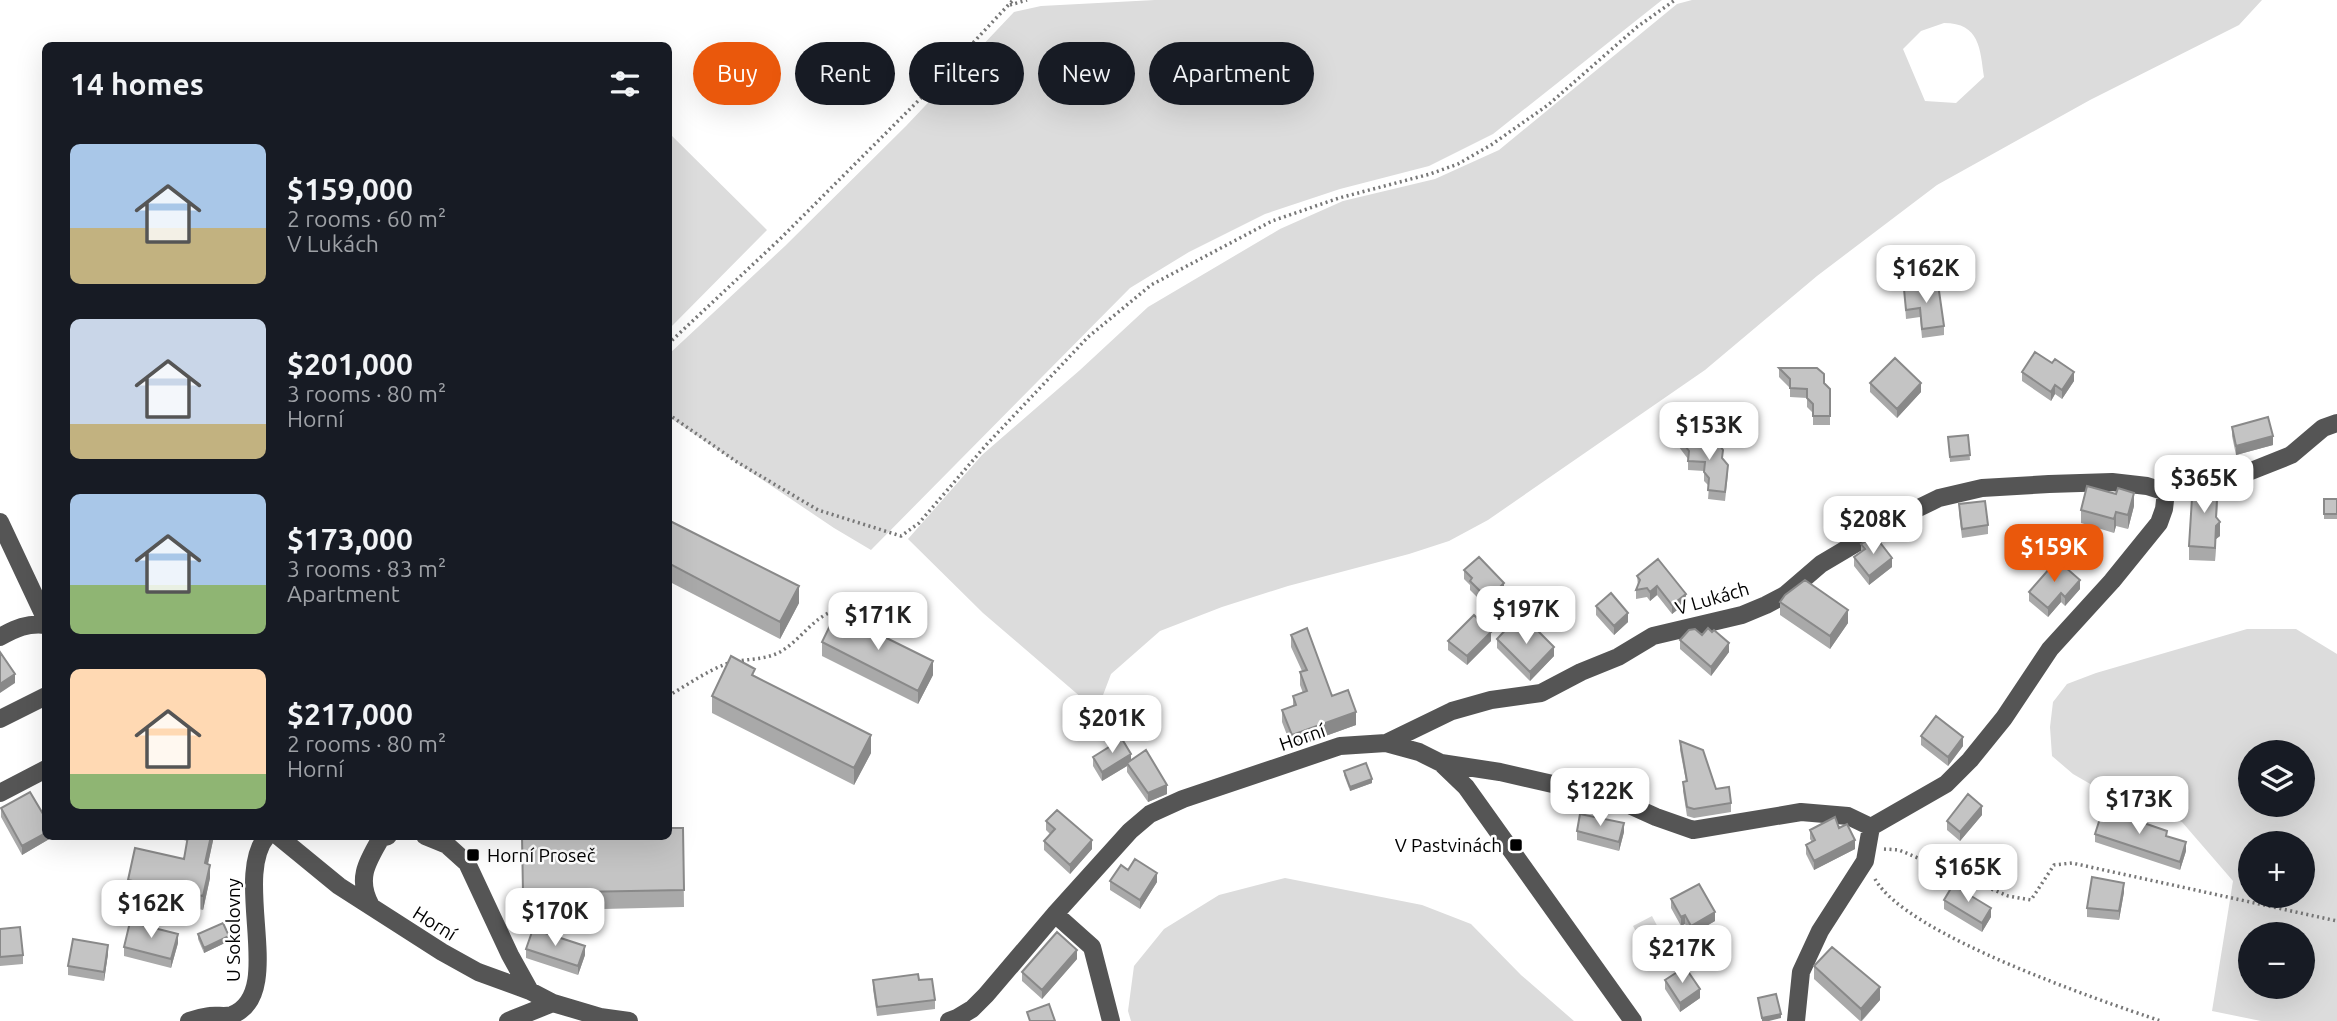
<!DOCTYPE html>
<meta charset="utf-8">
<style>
:root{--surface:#171b24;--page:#242831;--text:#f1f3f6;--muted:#9ea1a6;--accent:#ea580c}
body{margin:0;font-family:Ubuntu,sans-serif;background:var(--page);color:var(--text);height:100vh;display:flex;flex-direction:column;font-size:26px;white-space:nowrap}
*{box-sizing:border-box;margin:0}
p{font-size:23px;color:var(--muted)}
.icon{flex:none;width:38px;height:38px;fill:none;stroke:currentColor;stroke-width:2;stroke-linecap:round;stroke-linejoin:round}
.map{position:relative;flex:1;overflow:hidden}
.side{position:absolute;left:42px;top:42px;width:630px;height:798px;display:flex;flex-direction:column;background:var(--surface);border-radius:10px;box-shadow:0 7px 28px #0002}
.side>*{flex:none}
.banner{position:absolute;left:693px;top:42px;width:665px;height:63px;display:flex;gap:14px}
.fabs{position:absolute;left:2238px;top:740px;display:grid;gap:14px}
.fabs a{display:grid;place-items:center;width:77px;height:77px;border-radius:50%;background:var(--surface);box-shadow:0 7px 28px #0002;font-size:35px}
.price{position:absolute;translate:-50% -60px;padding:0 16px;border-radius:14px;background:#fff;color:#222;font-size:23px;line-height:46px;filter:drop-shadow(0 2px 4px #0008)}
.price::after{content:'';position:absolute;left:50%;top:42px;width:21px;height:16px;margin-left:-10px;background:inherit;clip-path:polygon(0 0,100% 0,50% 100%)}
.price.on{background:var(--accent);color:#fff}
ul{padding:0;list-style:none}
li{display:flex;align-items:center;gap:21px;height:175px;padding:0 28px}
li span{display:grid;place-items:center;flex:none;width:196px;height:140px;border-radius:10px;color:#555}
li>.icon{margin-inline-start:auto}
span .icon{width:84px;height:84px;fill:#fffc;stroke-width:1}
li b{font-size:30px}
h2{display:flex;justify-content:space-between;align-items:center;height:84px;padding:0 28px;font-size:30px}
.chip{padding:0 24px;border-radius:32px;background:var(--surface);box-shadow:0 7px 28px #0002;font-size:24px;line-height:63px}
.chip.on{background:var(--accent);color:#fff}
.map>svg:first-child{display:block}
</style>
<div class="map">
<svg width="2337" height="1021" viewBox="0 0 2337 1021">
<rect width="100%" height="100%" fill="#fff"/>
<path fill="#dcdcdc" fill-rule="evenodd" d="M1155 0H1662L1493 134 1429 166 1340 189 1265 214 1189 252 1130 288 871 550 834 528 669 417V354L785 246 906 126 1014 12 1041 6Z
M1692 0H2262L2239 25 2090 100 1937 185 1817 276 1705 370 1488 520 1449 541 1409 554 1288 586 1222 607 1160 631 1111 674 1097 711 983 613 908 539 982 455 1080 370 1148 307 1280 229 1343 201 1435 179 1499 150 1677 4ZM1944 23C1980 23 1980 49 1984 77L1956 103 1925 101 1903 49 1921 31Z
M668 132 767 230 669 329H668Z
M2247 629H2296L2337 654V1021H2261L2212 1011 2233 881 2182 822 2099 789 2073 774 2052 756 2050 727 2053 702 2067 684 2096 673ZM2303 752V805H2250V752ZM2250 844H2303V896H2250ZM2250 934H2303V987H2250Z
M1285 878 1422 905 1471 924 1521 975 1574 1021H1131L1128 1011 1134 966 1164 929 1219 895Z
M1652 916 1672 954 1653 964 1633 926Z"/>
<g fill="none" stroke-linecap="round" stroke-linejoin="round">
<path stroke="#777" stroke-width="3.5" stroke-dasharray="2 3.5" stroke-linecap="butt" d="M1010 5 1027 0
M668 344 780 239 928 91 1013 0
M668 414 737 462 818 510 901 536 919 523 987 444 1088 337 1151 285 1272 221 1339 198 1430 174 1458 164 1491 145 1548 105 1637 27 1675 0
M668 696C687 685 707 671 726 664 744 658 763 661 780 652 801 640 813 617 836 610L846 615
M1884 849 1899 850 2008 896 2031 900 2054 865 2072 863 2337 921
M1875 879C1905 934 2098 1000 2161 1021"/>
<path stroke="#555" stroke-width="18" d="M0 522 46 620
M0 637C16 628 27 623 46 625
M0 719 46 696
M1386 743 1452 711 1491 700 1541 693 1581 672 1618 657 1653 636 1742 615 1766 605 1785 595 1821 564 1902 516 1939 498 1982 488 2049 484 2112 482 2147 486 2166 492 2191 484 2251 471 2291 455 2323 428 2337 423
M1441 763 1500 772 1614 798 1656 817 1693 830 1801 812 1848 816 1871 827
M0 793 46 769
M278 836 339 886 442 952 478 972 530 991 553 1003 600 1017 629 1021
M425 836 447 845 467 863 510 955 530 991
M371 906C356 879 367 862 381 838L388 836
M1055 914 1092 947 1111 1021
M189 1021C195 1019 203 1017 210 1016 216 1015 226 1017 232 1015 287 994 231 878 267 836
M508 1021 553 1003
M949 1021 957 1018 972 1009 986 995 1055 914 1130 831 1150 814 1183 799 1340 746 1386 743 1419 752 1441 763 1466 787 1633 1021
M1796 1021 1801 972 1820 931 1865 861 1871 827 1946 784 1970 760 2004 718 2050 649 2112 581 2159 523 2164 509 2166 492"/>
</g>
<path fill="#a9a9a9" d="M1904 289 1944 326V335L1922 338 1920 317 1906 319Z
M2052 363 2074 381 2062 399 2055 394 2051 401 2022 381V372Z
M1779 368 1824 383 1830 389V425H1813V413L1807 407V398L1790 397V388L1779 377Z
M1870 383 1921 392 1897 418 1870 392Z
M2232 427 2273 445 2236 455 2232 436Z
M1968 435 1970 460 1950 462 1948 437Z
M1679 438 1723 459 1728 474 1725 501 1708 499 1709 486 1704 481V471L1688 470V459L1679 447Z
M2218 494 2217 518 2220 536 2216 539 2215 561 2189 560V546Z
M2324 499H2337V519H2324Z
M1959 504 1988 525V534L1962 538 1959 513Z
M2134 506 2128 529 2116 526 2114 533 2081 523V510Z
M668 520 799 603 780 639 668 581Z
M1861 544 1892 567 1869 585 1854 566V557L1861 552Z
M1464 570 1504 592 1488 608 1470 590V585L1464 579Z
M1637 576 1686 603 1672 614 1657 595 1650 601 1647 597 1636 599V590L1638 586Z
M2080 589 2065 606 2061 602 2048 617 2029 601V592Z
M1780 602 1848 623 1830 649 1780 615Z
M1596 606 1628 622 1614 635 1596 615Z
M1291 635 1332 696 1356 725 1292 748 1282 722V710L1293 706V696L1303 693 1300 685V672L1302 671 1291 647Z
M1702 635 1729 652 1711 676 1680 649V640Z
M1497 639 1554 656 1530 681 1497 648Z
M1448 641H1491L1467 665 1448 650Z
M822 642 933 675 918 704 822 656Z
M755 677 871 753 854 785 712 713V696Z
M1921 736 1963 746 1948 766 1921 745Z
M1680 741 1716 789 1731 803V812L1694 818 1687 816 1683 791V782L1686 781 1680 750Z
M1093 757 1131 760 1167 794 1148 802 1127 772V766L1102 781 1093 766Z
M1344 771 1372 783 1350 791 1344 775Z
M1 808 51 836V838L22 855 1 817Z
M1982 815 1960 841 1947 830V821Z
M1046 821 1092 849 1070 874 1044 850V841L1050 834 1046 830Z
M683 828 684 907 523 911 522 836Z
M1839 828 1855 849 1814 870 1806 854V845L1812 842 1810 839V830Z
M1577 831 1624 832 1619 851 1577 840Z
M2095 834 2167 836 2186 851 2180 870 2095 842Z
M170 836H214L208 864 210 878 203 910 128 893V880L184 859 187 841Z
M1128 870 1157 882 1140 909 1110 890V881Z
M2124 892 2119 920 2087 917V908Z
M1671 899 1715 921 1691 935 1685 924 1681 926 1671 908Z
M1944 900 1991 917 1982 932 1944 909Z
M0 929 23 955V964L0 966Z
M198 934 229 941 204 953 198 939Z
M178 943 171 968 124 956V947Z
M526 949 585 955 578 975 526 958Z
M108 954 104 981 68 975V966Z
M1077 959 1042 999 1022 981V972Z
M1814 966 1880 1000 1862 1021H1860L1814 979Z
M873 980H919L935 1000V1009L877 1016 873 989Z
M1665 980 1700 998 1680 1012 1665 989Z"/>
<path fill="#898989" d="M2074 372V381L2062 399V390Z
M1921 383V392L1897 418V409Z
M2055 385V394L2051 401V392Z
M2273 436V445L2236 455V446Z
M2218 481 2216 525 2220 522V536L2216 539 2215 561V548Z
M2134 493V506L2128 529V515Z
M2116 512V526L2114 533V519Z
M1892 558V567L1869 585V576Z
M2080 580V589L2065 606V597Z
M1504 583V592L1488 608V599Z
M799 586V603L780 639V622Z
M1657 586V595L1650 601V592Z
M2061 593V602L2048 617V608Z
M1686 594V603L1672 614V605Z
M1848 610V623L1830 649V636Z
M1628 613V622L1614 635V626Z
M1491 632V641L1467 665V656Z
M1729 643V652L1711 676V667Z
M1554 647V656L1530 681V672Z
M933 661V675L918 704V691Z
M15 674V683L0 693V684Z
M1356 712V725L1292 748V735Z
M871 735V753L854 785V768Z
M1963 737V746L1948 766V757Z
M1131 754V763H1127V766L1102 781V772Z
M1372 779V783L1350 791V787Z
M1167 785V794L1148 802V793Z
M1982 806V815L1960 841V832Z
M1624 823V832L1619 851V842Z
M46 833V836H51V838L22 855V846Z
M211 836H214L205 877V863Z
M1092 840V849L1070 874V865Z
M1855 840V849L1814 870V861Z
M2186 842V851L2180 870V862Z
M210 865V878L203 910V896Z
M1157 873V882L1140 909V900Z
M2124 883V892L2119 920V911Z
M1991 908V917L1982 932V923Z
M1715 912V921L1691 935V926Z
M1685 915V924L1681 926V917Z
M178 934V943L171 968V959Z
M229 936V941L204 953V948Z
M108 945V954L104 981V972Z
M585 946V955L578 975V966Z
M1077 950V959L1042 999V990Z
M1880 987V1000L1861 1021V1009Z
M1700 989V998L1680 1012V1003Z
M1781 1014V1018L1769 1021H1762V1018Z"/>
<path fill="#c4c4c4" stroke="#898989" stroke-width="2" d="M1938 284 1944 326 1922 329 1920 308 1906 310 1904 289Z
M2035 352 2052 363 2055 359 2074 372 2062 390 2055 385 2051 392 2022 372Z
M1895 358 1921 383 1897 409 1870 383Z
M1779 368H1817L1824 374V383L1830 389V416H1813V404L1807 398V389L1790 388V379Z
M2268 417 2273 436 2236 446 2232 427Z
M1968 435 1970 455 1950 457 1948 437Z
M1679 438 1717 442 1723 450 1722 458 1728 465 1725 492 1708 490 1709 478 1704 472 1705 462 1688 461 1689 451Z
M2218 481 2216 517 2220 522 2216 526 2215 548 2189 546 2193 482Z
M2087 486 2116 494 2118 488 2134 493 2128 515 2116 512 2114 519 2081 510Z
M2324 499H2337V514H2324Z
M1985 501 1988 525 1962 529 1959 504Z
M668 520 799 586 780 622 668 563Z
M1875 536 1892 558 1869 576 1854 557 1865 549 1861 544Z
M1479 557 1504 583 1488 599 1470 581 1472 578 1464 570Z
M1658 559 1686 594 1672 605 1657 586 1650 592 1647 588 1636 590 1640 580 1637 576Z
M2057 560 2080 580 2065 597 2061 593 2048 608 2029 592Z
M1805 580 1848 610 1830 636 1780 602 1785 595Z
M1611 593 1628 613 1614 626 1596 606Z
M836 613 933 661 918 691 822 642Z
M1474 615 1491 632 1467 656 1448 641Z
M1512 623 1524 636 1534 627 1554 647 1530 672 1497 639Z
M1307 628 1332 696 1348 690 1356 712 1292 735 1282 710 1296 705 1293 696 1307 691 1300 672 1307 670 1291 635Z
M1708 628 1712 632 1714 630 1729 643 1711 667 1680 640 1689 630 1695 629 1702 635Z
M0 652 15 674 0 684Z
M731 656 755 669 752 675 871 735 854 768 712 696Z
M1936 716 1963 737 1948 757 1921 736Z
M1122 739 1131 754 1102 772 1093 757Z
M1680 741 1703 750 1716 789 1729 787 1731 803 1694 809 1687 807 1683 782 1687 781Z
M1146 750 1167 785 1148 793 1127 763Z
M1366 763 1372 779 1350 787 1344 771Z
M30 792 46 819V833L22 846 1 808Z
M1968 794 1982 806 1960 832 1947 821Z
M2103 809 2167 831 2166 836 2186 842 2180 862 2095 834Z
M1057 810 1092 840 1070 865 1044 841 1055 829 1046 821Z
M1580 814 1624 823 1619 842 1577 831Z
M1835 817 1839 828 1847 824 1855 840 1814 861 1806 845 1815 840 1810 830Z
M668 828H683L684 890 523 893 522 836H668Z
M188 836H211L205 863 210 865 203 896 128 880 135 848 184 859Z
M1135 859 1157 873 1140 900 1110 881 1121 865 1128 870Z
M2092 877 2124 883 2119 911 2087 908Z
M1699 884 1715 912 1691 926 1685 915 1681 917 1671 899Z
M1953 885 1991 908 1982 923 1944 900Z
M130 922 178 934 171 959 124 947Z
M223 923 229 936 204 948 198 934Z
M20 927 23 955 0 957V929Z
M533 929 585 946 578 966 526 949Z
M1057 932 1077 950 1042 990 1022 972Z
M73 939 108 945 104 972 68 966Z
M1832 947 1880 987 1861 1009 1814 966Z
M1685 967 1700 989 1680 1003 1665 980Z
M918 974 919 980 932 979 935 1000 877 1007 873 980Z
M1776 994 1781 1014 1762 1018 1758 998Z
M1049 1004 1055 1021H1030L1027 1012Z"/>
<g fill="#000" stroke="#fff" stroke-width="2.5">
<rect x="1509" y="838" width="14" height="14" rx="3.5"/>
<rect x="466" y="848" width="14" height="14" rx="3.5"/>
</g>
<g text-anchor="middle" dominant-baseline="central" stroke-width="5" stroke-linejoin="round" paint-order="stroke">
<g font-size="19" fill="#000" stroke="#fff">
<text transform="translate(1712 598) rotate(-16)">V Lukách</text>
<text transform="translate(1302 737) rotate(-19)">Horní</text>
<text transform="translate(435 923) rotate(32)">Horní</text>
<text transform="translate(233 930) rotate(-90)">U Sokolovny</text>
</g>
<g font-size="19" fill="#000" stroke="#fff" text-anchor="end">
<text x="1502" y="845">V Pastvinách</text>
<text x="487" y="855" text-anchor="start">Horní Proseč</text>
</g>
</g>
</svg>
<div class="fabs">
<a><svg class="icon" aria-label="layers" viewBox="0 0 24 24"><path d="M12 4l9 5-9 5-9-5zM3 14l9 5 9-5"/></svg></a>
<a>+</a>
<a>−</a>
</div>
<b class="price" style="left:1926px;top:305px">$162K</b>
<b class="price" style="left:1709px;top:462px">$153K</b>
<b class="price" style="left:2204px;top:515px">$365K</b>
<b class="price" style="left:1873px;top:556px">$208K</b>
<b class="price on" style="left:2054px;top:584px">$159K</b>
<b class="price" style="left:1526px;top:646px">$197K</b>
<b class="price" style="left:878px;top:652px">$171K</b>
<b class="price" style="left:1112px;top:755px">$201K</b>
<b class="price" style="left:1600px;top:828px">$122K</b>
<b class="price" style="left:2139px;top:836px">$173K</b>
<b class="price" style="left:1968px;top:904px">$165K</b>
<b class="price" style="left:151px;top:940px">$162K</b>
<b class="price" style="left:555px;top:948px">$170K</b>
<b class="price" style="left:1682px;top:985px">$217K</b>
<div class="banner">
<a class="chip on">Buy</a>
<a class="chip">Rent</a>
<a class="chip">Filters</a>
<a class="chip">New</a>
<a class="chip">Apartment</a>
</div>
<section class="side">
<h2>14 homes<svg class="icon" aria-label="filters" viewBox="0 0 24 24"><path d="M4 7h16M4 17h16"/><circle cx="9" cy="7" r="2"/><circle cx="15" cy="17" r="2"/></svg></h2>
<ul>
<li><span style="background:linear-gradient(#a9c7e8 60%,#c2b280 0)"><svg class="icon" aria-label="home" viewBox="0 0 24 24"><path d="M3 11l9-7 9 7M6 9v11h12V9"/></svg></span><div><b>$159,000</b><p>2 rooms · 60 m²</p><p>V Lukách</p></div></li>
<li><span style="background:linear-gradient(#c9d6e8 75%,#c2b280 0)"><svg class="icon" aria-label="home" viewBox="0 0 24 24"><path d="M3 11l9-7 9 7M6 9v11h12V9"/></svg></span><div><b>$201,000</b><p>3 rooms · 80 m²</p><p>Horní</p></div></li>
<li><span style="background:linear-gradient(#a9c7e8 65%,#8fb573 0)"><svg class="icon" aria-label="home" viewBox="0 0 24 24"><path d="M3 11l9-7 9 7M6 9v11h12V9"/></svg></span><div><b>$173,000</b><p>3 rooms · 83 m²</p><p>Apartment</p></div></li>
<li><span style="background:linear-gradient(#ffd9b3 75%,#8fb573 0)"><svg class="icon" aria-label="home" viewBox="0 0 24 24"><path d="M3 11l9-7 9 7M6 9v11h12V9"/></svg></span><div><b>$217,000</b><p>2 rooms · 80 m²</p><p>Horní</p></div></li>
</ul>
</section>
</div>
